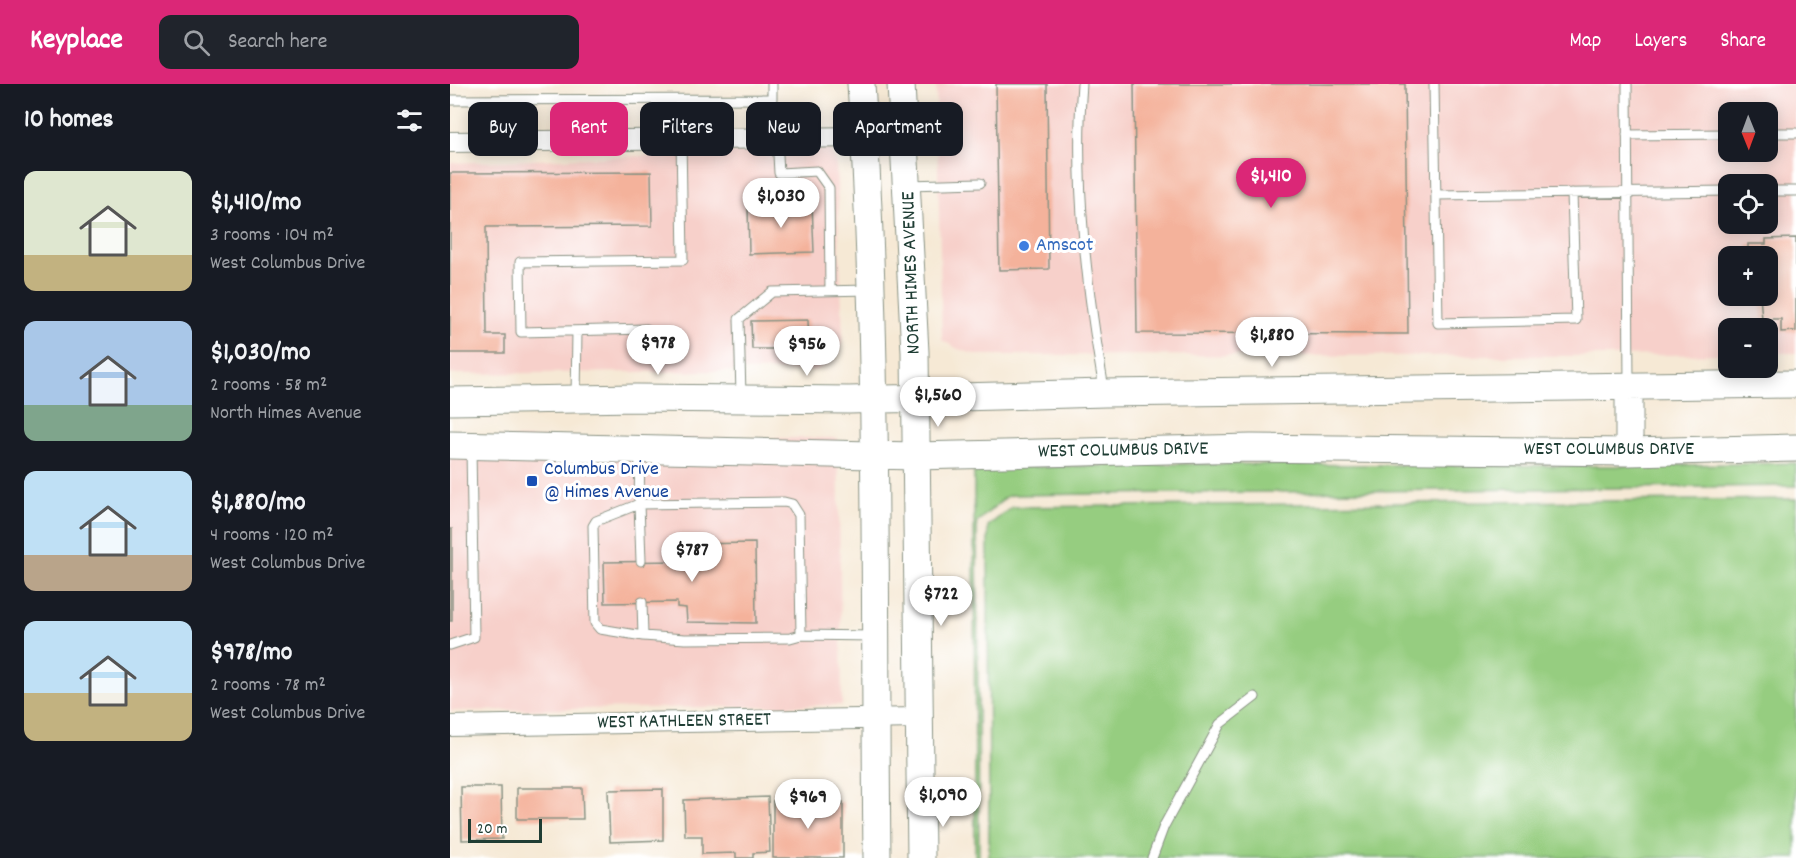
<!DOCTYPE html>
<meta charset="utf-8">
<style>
:root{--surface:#171b24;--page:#20242c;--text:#f1f3f6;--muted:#9ea1a6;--accent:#db2777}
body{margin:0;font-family:Dekko,sans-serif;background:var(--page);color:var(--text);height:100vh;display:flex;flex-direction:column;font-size:22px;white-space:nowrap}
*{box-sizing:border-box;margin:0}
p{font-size:20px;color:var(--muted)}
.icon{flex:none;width:33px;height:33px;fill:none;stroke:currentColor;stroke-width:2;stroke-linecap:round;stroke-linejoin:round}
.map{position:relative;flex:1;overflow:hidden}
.panel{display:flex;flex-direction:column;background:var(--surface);width:450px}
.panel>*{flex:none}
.guide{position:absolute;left:18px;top:18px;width:570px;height:54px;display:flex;gap:12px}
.needle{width:39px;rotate:179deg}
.fabs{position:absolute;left:1268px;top:18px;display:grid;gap:12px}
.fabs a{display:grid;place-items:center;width:60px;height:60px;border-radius:12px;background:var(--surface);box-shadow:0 3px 15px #0003;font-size:30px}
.scale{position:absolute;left:18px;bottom:15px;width:74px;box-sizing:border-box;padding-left:6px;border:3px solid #1f3d34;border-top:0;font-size:16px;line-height:21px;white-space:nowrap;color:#1f3d34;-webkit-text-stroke:4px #fff;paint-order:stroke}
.price{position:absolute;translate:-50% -51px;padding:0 14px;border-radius:21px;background:#fff;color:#222;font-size:20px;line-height:39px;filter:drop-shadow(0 2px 3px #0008)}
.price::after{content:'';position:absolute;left:50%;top:36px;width:18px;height:14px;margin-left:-9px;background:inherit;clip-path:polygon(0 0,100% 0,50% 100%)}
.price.active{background:var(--accent);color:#fff}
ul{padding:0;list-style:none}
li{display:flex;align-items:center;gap:18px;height:150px;padding:0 24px}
li span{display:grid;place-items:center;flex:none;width:168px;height:120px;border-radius:12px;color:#555}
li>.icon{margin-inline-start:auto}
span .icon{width:72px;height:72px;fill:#fffc;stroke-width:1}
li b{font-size:26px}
h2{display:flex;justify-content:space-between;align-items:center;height:72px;padding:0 24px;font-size:26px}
.chip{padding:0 21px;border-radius:12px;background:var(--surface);box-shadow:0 3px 15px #0003;font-size:21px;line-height:54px}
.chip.active{background:var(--accent);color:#fff}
header{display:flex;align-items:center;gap:36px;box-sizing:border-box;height:84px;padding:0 30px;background:var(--accent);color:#fff}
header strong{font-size:28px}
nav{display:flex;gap:33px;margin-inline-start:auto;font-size:21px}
.search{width:420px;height:54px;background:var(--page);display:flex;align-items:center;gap:15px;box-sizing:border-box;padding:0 21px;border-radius:12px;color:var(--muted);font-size:22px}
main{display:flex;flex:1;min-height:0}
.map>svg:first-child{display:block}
</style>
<header>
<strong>Keyplace</strong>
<div class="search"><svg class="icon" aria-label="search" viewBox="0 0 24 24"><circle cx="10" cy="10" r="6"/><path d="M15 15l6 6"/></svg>Search here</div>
<nav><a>Map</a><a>Layers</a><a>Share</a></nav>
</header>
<main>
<section class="panel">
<h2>10 homes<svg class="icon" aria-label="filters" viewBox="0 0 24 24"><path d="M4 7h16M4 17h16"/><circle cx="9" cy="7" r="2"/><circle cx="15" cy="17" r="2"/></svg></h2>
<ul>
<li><span style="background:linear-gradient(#dfe7d0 70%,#c2b280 0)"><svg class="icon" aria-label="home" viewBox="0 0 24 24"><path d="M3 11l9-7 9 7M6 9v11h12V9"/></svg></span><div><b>$1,410/mo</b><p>3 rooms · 104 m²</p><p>West Columbus Drive</p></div></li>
<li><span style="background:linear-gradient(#a9c7e8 70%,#7fa58c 0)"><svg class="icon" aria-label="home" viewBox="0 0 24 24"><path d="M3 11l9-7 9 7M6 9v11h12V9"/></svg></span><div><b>$1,030/mo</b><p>2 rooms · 58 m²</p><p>North Himes Avenue</p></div></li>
<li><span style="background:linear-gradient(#bfe0f5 70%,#b9a48a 0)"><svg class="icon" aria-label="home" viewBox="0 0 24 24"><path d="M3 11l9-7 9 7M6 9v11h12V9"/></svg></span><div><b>$1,880/mo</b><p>4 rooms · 120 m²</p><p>West Columbus Drive</p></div></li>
<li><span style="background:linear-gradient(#bfe0f5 60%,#c2b280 0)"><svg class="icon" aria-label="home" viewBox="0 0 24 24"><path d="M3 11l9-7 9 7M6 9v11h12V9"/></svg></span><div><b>$978/mo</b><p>2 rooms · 78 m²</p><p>West Columbus Drive</p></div></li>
</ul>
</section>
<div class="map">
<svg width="1346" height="774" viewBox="0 0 1346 774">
<rect width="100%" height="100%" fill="#fff"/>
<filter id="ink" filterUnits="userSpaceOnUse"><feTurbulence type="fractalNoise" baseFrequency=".0167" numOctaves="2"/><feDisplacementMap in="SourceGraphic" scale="12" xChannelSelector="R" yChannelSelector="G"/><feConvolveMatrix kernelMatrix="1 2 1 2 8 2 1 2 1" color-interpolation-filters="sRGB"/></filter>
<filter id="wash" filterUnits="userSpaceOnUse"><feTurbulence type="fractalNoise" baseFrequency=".008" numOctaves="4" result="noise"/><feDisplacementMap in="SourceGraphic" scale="24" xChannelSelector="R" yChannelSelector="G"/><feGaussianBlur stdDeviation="1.35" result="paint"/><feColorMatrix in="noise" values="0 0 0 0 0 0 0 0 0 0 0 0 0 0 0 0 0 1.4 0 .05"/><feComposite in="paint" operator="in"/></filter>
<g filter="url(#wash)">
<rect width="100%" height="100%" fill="#f6e9d5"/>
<path fill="#f7d0ca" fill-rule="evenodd" d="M486 0H1346V269H1317V244H1278V270L1158 272 527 271 508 265 492 256ZM1278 28H1317V68H1278ZM1278 100H1317V140H1278ZM1278 172H1317V212H1278Z
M380 65 386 77 393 251 390 268 380 279 366 286 0 290V79Z
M0 354H388L392 621 0 627Z"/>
<path fill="#96cd80" stroke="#5a855a" stroke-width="1.5" d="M1346 379V402L562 411 556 413 527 438 529 774H525L524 381 540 384 734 380 1167 382Z
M1346 415V774H539L538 442 562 423Z"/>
<g id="blocks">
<path fill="#f4b29b" d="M546 0H597L599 185 549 186Z
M684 0H955L958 250 687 249Z
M201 88 202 142 36 143 37 251H55V269H0V89Z
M362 120 364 168 299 170 298 122Z
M1346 154V247L1331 248V235H1312L1310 212H1317V172H1298V160H1316V155Z
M358 236 359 265H302L301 237Z
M0 445H2V537H0Z
M305 459 306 539 237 538 236 524 227 523V518L155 519 154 478 228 477V472H236V460Z
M11 703H51L52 755 12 756Z
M67 704H132L133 735H67Z
M213 705V756L160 758 158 706Z
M318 713 320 768 303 769V774H286V769L252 770V752H235L234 716Z
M323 717 393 718V774H323Z"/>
</g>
</g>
<g filter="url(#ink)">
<use href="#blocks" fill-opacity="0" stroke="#8a9384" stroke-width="1.5"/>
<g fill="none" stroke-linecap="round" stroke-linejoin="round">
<defs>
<path id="lane" d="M632 0C624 100 637 206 654 305
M984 0 988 239 1126 236 1122 109
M1177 0 1179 300
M312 15 314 53
M0 16 322 15V0
M1317 49H1346
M1177 51 1278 50
M327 53 329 89 367 87 379 104 380 207
M458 101 530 99
M1317 107H1346
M986 111 1278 107
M197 245 71 248 70 178 233 176 231 54
M291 312 289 235 322 208 419 206
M126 314 127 247
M190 369 189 420 334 418 342 420 349 431 351 551 422 552
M191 477 189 420 146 437 143 442 145 539 150 545 193 552
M192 518 193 552 235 555 340 554 351 551
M0 561 24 553 21 364
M702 774 714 742 770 640 805 613"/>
<path id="street" d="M0 58 415 53
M0 642 469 634"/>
<path id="secondary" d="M411 0C429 257 424 516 427 774
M451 0 465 268 471 774
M1179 302V368
M0 317 186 314 399 316 655 309 1346 300
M0 361 465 372 801 364 1179 368 1346 364"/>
</defs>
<use href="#lane" stroke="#8a9384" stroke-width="11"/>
<use href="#street" stroke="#8a9384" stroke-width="22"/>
<use href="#secondary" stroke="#8a9384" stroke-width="29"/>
<use href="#lane" stroke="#fff" stroke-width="9"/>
<use href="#street" stroke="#fff" stroke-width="20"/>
<use href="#secondary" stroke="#fff" stroke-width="27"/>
</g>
</g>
<circle fill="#3f7fe0" stroke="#fff" stroke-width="2" cx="574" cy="162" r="6"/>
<rect fill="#1a4fb4" stroke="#fff" stroke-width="2" x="76" y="391" width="12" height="12" rx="3"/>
<g text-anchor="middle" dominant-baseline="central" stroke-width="6" stroke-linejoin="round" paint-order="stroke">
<g font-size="20" fill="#366cbe" stroke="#fff" text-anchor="start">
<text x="586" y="162">Amscot</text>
</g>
<g font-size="20" fill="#1f3d34" stroke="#fff">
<text transform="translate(462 189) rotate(-92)">NORTH HIMES AVENUE</text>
<text x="1159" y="366">WEST COLUMBUS DRIVE</text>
<text transform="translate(673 367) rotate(-1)">WEST COLUMBUS DRIVE</text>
<text transform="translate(234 638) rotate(-1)">WEST KATHLEEN STREET</text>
</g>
<g font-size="20" fill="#164399" stroke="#fff" text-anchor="start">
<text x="94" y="386">Columbus Drive<tspan x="94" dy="23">@ Himes Avenue</tspan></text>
</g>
</g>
</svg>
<div class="fabs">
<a><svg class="needle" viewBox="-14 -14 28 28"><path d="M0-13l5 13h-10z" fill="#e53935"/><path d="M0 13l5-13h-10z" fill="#9ea1a6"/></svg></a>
<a><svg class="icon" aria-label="locate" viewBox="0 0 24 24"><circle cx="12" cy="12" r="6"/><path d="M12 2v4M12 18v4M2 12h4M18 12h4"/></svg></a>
<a>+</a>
<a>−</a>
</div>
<div class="scale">20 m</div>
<b class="price active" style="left:821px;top:125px">$1,410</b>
<b class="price" style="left:331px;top:145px">$1,030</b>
<b class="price" style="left:822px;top:284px">$1,880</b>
<b class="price" style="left:208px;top:292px">$978</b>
<b class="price" style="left:357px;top:293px">$956</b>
<b class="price" style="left:488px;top:344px">$1,560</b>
<b class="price" style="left:242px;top:499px">$787</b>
<b class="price" style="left:491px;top:543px">$722</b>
<b class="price" style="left:493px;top:744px">$1,090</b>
<b class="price" style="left:358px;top:746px">$969</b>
<div class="guide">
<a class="chip">Buy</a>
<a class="chip active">Rent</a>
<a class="chip">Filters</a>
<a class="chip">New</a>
<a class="chip">Apartment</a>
</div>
</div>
</main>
